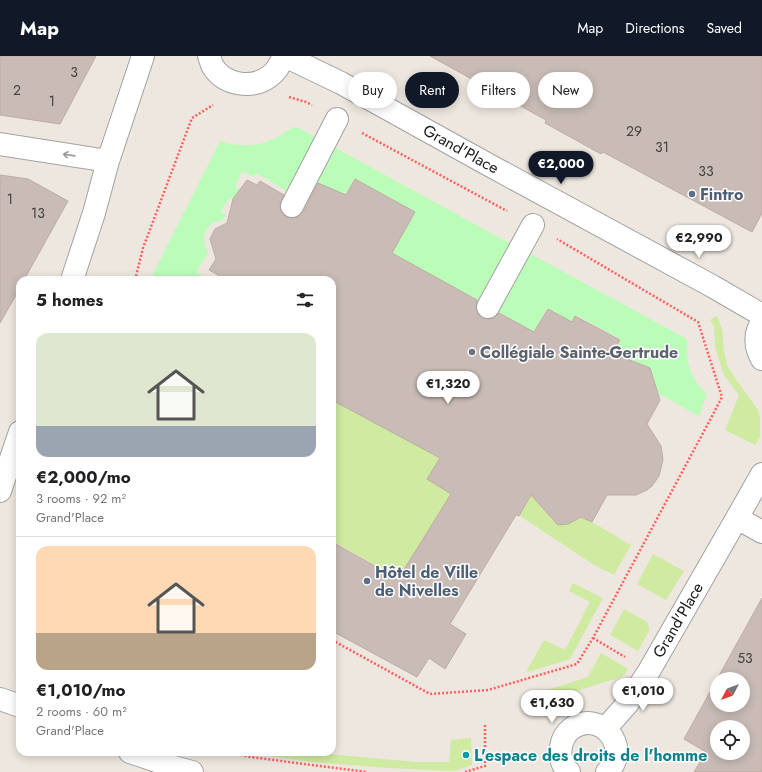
<!DOCTYPE html>
<meta charset="utf-8">
<style>
:root{--surface:#fff;--page:#f2f2f2;--text:#202124;--muted:#757577;--line:#e0e0e0;--accent:#111827}
body{margin:0;font-family:Jost,sans-serif;background:var(--page);color:var(--text);height:100vh;display:flex;flex-direction:column;font-size:15px;white-space:nowrap}
*{box-sizing:border-box;margin:0}
p{font-size:13px;color:var(--muted)}
.icon{flex:none;width:22px;height:22px;fill:none;stroke:currentColor;stroke-width:2;stroke-linecap:round;stroke-linejoin:round}
.map{position:relative;flex:1;overflow:hidden}
.panel{position:absolute;left:16px;top:220px;width:320px;height:480px;display:flex;flex-direction:column;background:var(--surface);border-radius:12px;box-shadow:0 2px 10px #0003}
.panel>*{flex:none}
.banner{position:absolute;left:348px;top:16px;width:354px;height:36px;display:flex;gap:8px}
.needle{width:26px;rotate:229deg}
.tools{position:absolute;left:710px;top:616px;display:grid;gap:8px}
.tools a{display:grid;place-items:center;width:40px;height:40px;border-radius:50%;background:var(--surface);box-shadow:0 2px 10px #0003;font-size:20px}
.price{position:absolute;translate:-50% -34px;padding:0 9px;border-radius:14px;background:#fff;color:#222;font-size:13px;line-height:26px;filter:drop-shadow(0 1px 2px #0008)}
.price::after{content:'';position:absolute;left:50%;top:24px;width:12px;height:9px;margin-left:-6px;background:inherit;clip-path:polygon(0 0,100% 0,50% 100%)}
.price.current{background:var(--accent);color:#fff}
ul{padding:0;list-style:none}
li{display:grid;align-content:center;gap:8px;height:212px;padding:0 20px}
li+li{border-top:1px solid var(--line)}
li span{display:grid;place-items:center;height:124px;border-radius:12px;color:#555}
li>.icon{margin-inline-start:auto}
span .icon{width:72px;height:72px;fill:#fffc;stroke-width:1}
li b{font-size:17px}
h2{display:flex;justify-content:space-between;align-items:center;height:48px;padding:0 20px;font-size:17px}
.chip{padding:0 14px;border-radius:18px;background:var(--surface);box-shadow:0 2px 10px #0003;font-size:14px;line-height:36px}
.chip.current{background:var(--accent);color:#fff}
header{display:flex;align-items:center;gap:24px;box-sizing:border-box;height:56px;padding:0 20px;background:var(--accent);color:#fff}
header strong{font-size:19px}
nav{display:flex;gap:22px;margin-inline-start:auto;font-size:14px}
.map>svg:first-child{display:block}
</style>
<header>
<strong>Map</strong>
<nav><a>Map</a><a>Directions</a><a>Saved</a></nav>
</header>
<div class="map">
<svg width="762" height="716" viewBox="0 0 762 716">
<rect width="100%" height="100%" fill="#ede7df"/>
<path fill="#cfeba1" d="M717 260 722 273 724 295 727 309 733 319 758 354 760 363V381L755 389 725 374 739 339 724 319 715 291 714 271 710 264Z
M334 345 440 402 427 423 451 438 398 522 332 485V349Z
M536 430 552 464 561 468 577 459 592 466 631 489 614 519 594 509 520 460Z
M653 498 684 515 666 544 637 528Z
M573 527 603 542 570 603 528 616 527 614 544 584 565 594 590 546 569 535Z
M624 553 647 566 649 571V575L638 595 610 579Z
M601 597 628 613 625 618 621 621 538 647 535 638 588 621Z
M471 682 472 709 455 715 388 712 311 706 241 696H306L416 706H449L451 684Z"/>
<path fill="#bbfcb8" d="M293 71 299 72 317 82 288 136 257 117 254 121 242 115 235 131 244 136 238 146 229 142 221 156 226 159 223 164C220 165 216 165 213 167 202 173 202 187 208 197L196 216 210 224H150L220 85C249 94 269 89 293 71Z
M334 91 511 188 479 245 392 197 415 156 355 123 345 139 315 126Z
M529 197 687 283C687 297 687 312 695 324 698 329 703 334 707 338L699 360 663 340 646 333 651 329 653 320 649 312 642 309 634 310 603 313 620 283 576 259 571 266 547 252 534 276 498 256Z"/>
<path fill="#c9bcb6" stroke="#bfaba1" fill-rule="evenodd" d="M0 0H96L60 68 0 59Z
M430 0H762V157L752 176 603 96 601 98 545 67 546 64Z
M0 119 28 123 68 145 24 224H20V232L0 267Z
M355 123 415 156 392 197 477 244 476 252 478 258 482 262 489 263 494 262 499 257 534 276 548 253 572 266 575 260 620 284 612 297 650 312 660 344 647 368 661 390 663 404 659 420 652 430 647 434 636 439H607L592 466 581 461 568 468 558 469 531 439 519 460 516 459 450 568 466 578 445 613 429 602 417 621 332 575V486L398 523 451 438 427 423 440 402 332 344V224H227L209 214 216 203 210 183 215 173 227 167 233 143 247 124 257 129 260 125 284 139 281 145 280 150 281 156 286 161 292 162 298 161 303 156 318 127 346 139Z
M762 542V716H694L706 696 684 683ZM717 623H743V649H717ZM717 671H743V697H717Z"/>
<g fill="none" stroke-linecap="round" stroke-linejoin="round">
<defs>
<path id="minor" d="M209 0C210 3 211 6 212 9 223 29 252 34 270 20 277 15 280 8 284 0
M285 0 341 27 489 109 712 230 762 259
M0 88 108 105
M292 150 337 63
M72 224 94 157 108 105 143 0
M488 251 533 169
M762 267C754 277 755 292 762 303
M0 435 20 376
M737 462 762 476
M0 643 20 650
M605 673 628 647 649 615 737 462 762 418
M130 696 177 712 192 716
M569 716C562 711 559 699 561 691 562 683 565 678 571 673 600 652 633 692 607 716"/>
</defs>
<use href="#minor" stroke="#a2a2a2" stroke-width="24"/>
<path stroke="#ff5f62" stroke-width="2.5" stroke-dasharray="2 2" stroke-linecap="butt" d="M289 41 306 46 312 49
M362 77 507 155
M135 224 143 192 192 62 213 49
M593 582 625 601
M332 584 430 638 488 634 577 608 593 582 710 364 722 341 698 266 557 183
M17 618 20 609
M229 696 250 701 367 716
M465 716 485 710V668"/>
<use href="#minor" stroke="#fff" stroke-width="22"/>
</g>
<defs><path id="oneway-shaft" d="M-6 0H5M1.5-3L5.5 0L1.5 3" fill="none" stroke-width="1.6" stroke-linecap="round" stroke-linejoin="round"/></defs>
<use stroke="#989898" href="#oneway-shaft" transform="translate(69 99) rotate(-172)"/>
<g fill="#5c6f8a" stroke="#fff" stroke-width="1.5">
<circle cx="692" cy="138" r="4"/>
<circle cx="367" cy="525" r="4"/>
</g>
<circle fill="#6b7280" stroke="#fff" stroke-width="1.5" cx="472" cy="296" r="4"/>
<circle fill="#0f9aa8" stroke="#fff" stroke-width="1.5" cx="466" cy="699" r="4"/>
<g text-anchor="middle" dominant-baseline="central" stroke-width="3" stroke-linejoin="round" paint-order="stroke">
<g font-size="14" fill="#464342">
<text x="74" y="16">3</text>
<text x="17" y="34">2</text>
<text x="52" y="45">1</text>
<text x="634" y="75">29</text>
<text x="662" y="91">31</text>
<text x="706" y="115">33</text>
<text x="10" y="143">1</text>
<text x="38" y="157">13</text>
<text x="745" y="602">53</text>
</g>
<g font-size="16" fill="#1b1b1b" stroke="#fff">
<text transform="translate(461 93) rotate(29)">Grand'Place</text>
<text transform="translate(678 564) rotate(-60)">Grand'Place</text>
</g>
<g font-size="16" font-weight="bold" fill="#4e5e75" stroke="#fff" text-anchor="start">
<text x="700" y="138">Fintro</text>
<text x="375" y="516">Hôtel de Ville<tspan x="375" dy="18">de Nivelles</tspan></text>
</g>
<g font-size="16" font-weight="bold" fill="#5b616d" stroke="#fff" text-anchor="start">
<text x="480" y="296">Collégiale Sainte-Gertrude</text>
</g>
<g font-size="16" font-weight="bold" fill="#0d838f" stroke="#fff" text-anchor="start">
<text x="474" y="699">L'espace des droits de l'homme</text>
</g>
</g>
</svg>
<div class="tools">
<a><svg class="needle" viewBox="-14 -14 28 28"><path d="M0-13l5 13h-10z" fill="#e53935"/><path d="M0 13l5-13h-10z" fill="#757577"/></svg></a>
<a><svg class="icon" aria-label="locate" viewBox="0 0 24 24"><circle cx="12" cy="12" r="6"/><path d="M12 2v4M12 18v4M2 12h4M18 12h4"/></svg></a>
</div>
<b class="price current" style="left:561px;top:129px">€2,000</b>
<b class="price" style="left:699px;top:203px">€2,990</b>
<b class="price" style="left:448px;top:349px">€1,320</b>
<b class="price" style="left:643px;top:656px">€1,010</b>
<b class="price" style="left:552px;top:668px">€1,630</b>
<div class="banner">
<a class="chip">Buy</a>
<a class="chip current">Rent</a>
<a class="chip">Filters</a>
<a class="chip">New</a>
</div>
<section class="panel">
<h2>5 homes<svg class="icon" aria-label="filters" viewBox="0 0 24 24"><path d="M4 7h16M4 17h16"/><circle cx="9" cy="7" r="2"/><circle cx="15" cy="17" r="2"/></svg></h2>
<ul>
<li><span style="background:linear-gradient(#dfe7d0 75%,#9aa5b1 0)"><svg class="icon" aria-label="home" viewBox="0 0 24 24"><path d="M3 11l9-7 9 7M6 9v11h12V9"/></svg></span><div><b>€2,000/mo</b><p>3 rooms · 92 m²</p><p>Grand'Place</p></div></li>
<li><span style="background:linear-gradient(#ffd9b3 70%,#b9a48a 0)"><svg class="icon" aria-label="home" viewBox="0 0 24 24"><path d="M3 11l9-7 9 7M6 9v11h12V9"/></svg></span><div><b>€1,010/mo</b><p>2 rooms · 60 m²</p><p>Grand'Place</p></div></li>
</ul>
</section>
</div>
